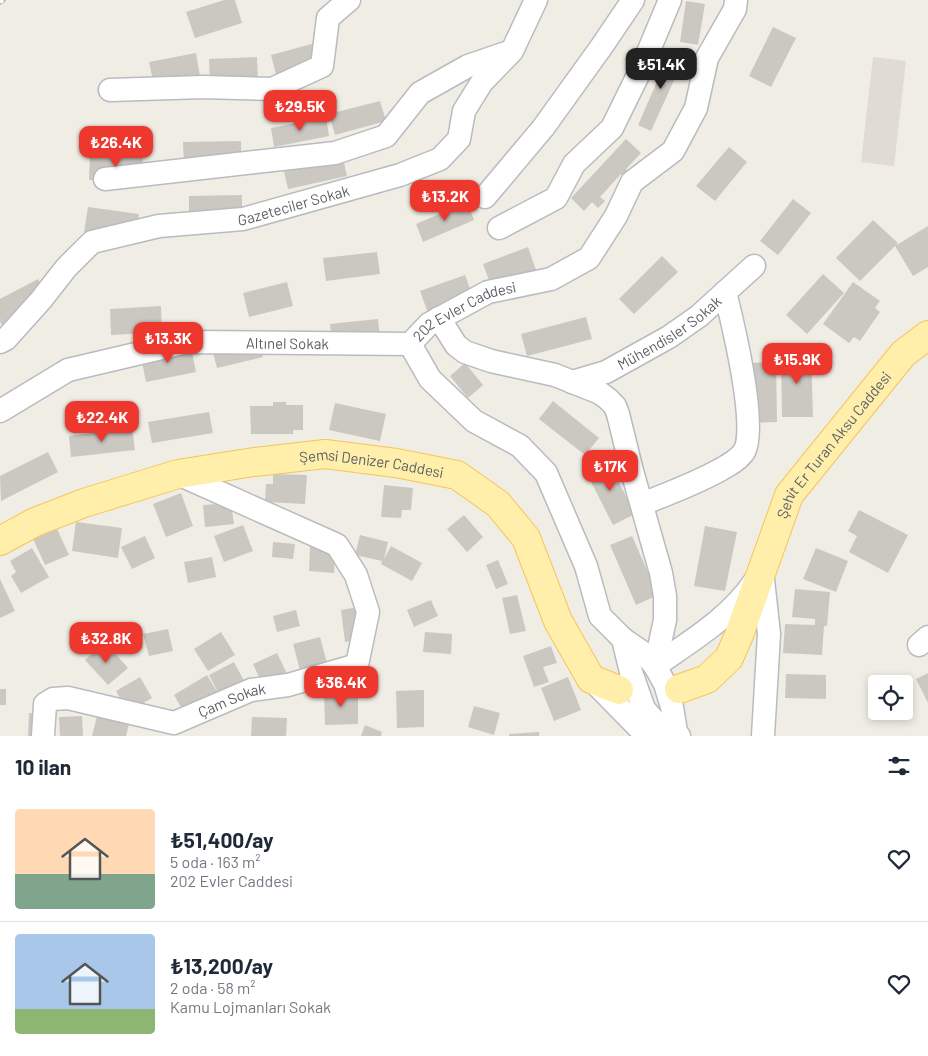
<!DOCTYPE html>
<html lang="tr">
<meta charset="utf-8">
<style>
:root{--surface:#fff;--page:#f2f2f3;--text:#1f2937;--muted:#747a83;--line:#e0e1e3;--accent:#ee372d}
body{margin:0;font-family:Barlow,sans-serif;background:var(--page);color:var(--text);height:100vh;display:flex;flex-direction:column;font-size:19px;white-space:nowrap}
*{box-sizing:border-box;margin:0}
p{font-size:16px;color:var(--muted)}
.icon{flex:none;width:28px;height:28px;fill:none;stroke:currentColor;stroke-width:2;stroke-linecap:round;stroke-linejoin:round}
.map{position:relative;height:736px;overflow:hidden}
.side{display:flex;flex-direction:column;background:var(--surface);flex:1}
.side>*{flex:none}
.buttons{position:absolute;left:868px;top:675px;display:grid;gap:10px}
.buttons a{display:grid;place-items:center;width:45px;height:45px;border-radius:5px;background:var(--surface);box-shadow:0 2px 8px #0003;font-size:25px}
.price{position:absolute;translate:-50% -42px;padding:0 11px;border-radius:10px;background:var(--accent);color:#fff;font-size:16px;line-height:32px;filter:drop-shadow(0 1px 2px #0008)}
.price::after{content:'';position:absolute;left:50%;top:30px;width:15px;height:11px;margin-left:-8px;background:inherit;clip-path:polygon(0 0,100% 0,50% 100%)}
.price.selected{background:#222;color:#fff}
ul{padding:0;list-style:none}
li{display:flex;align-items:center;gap:15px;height:125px;padding:0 15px}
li+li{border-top:1px solid var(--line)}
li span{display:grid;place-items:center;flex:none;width:140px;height:100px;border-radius:5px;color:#555}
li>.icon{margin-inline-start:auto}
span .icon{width:60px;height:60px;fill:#fffc;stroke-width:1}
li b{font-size:21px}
h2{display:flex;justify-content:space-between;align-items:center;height:60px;padding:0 15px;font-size:21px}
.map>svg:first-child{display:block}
</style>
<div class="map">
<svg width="928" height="736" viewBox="0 0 928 736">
<rect width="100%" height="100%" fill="#f0ede5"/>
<path fill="#e0dcd3" d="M873 57 906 61 894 166 861 162Z"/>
<path fill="#cbc8c2" d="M224 0H235L242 23 195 38 186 12Z
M686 1 705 4 698 45 680 42Z
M773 27 796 38 771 87 749 76Z
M315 43 322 67 277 78 271 55Z
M671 50 685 56 651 131 638 125Z
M196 53 200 76 154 85 149 62Z
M257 57 258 82 210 84 209 59Z
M380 101 386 121 335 135 329 114Z
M326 117 329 136 274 147 271 128Z
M626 139 641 153 626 169 630 173 625 178 621 174 600 197 605 201 598 208 592 202 584 211 571 198Z
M241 141V162L184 164 183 142Z
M729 147 747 162 715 201 696 186Z
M90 153 143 155 142 182 89 180Z
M342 154 347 176 288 189 283 167Z
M242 195V217H189V196Z
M793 199 811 213 778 255 760 241Z
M467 202 474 220 423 242 416 224Z
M88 207 139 214 135 239 84 232Z
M873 220 898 243 860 281 836 258Z
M928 226V267L913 276 895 246Z
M528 247 536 270 491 286 483 264Z
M377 252 380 274 326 281 323 258Z
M662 256 678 272 634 314 619 299Z
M823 274 844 293 807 334 786 315Z
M465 275 473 297 428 313 420 291Z
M38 279 49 300 2 325 0 322V299Z
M287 282 293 306 249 317 243 293Z
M853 282 880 301 875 308 880 312 860 341 854 337 849 343 823 324Z
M161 306 162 332 111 335 110 309Z
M586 317 592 339 527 356 521 334Z
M378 319 381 348 333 353 330 324Z
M257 334 263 357 217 368 211 345Z
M191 347 196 372 146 382 141 357Z
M781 353H811L813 417H782Z
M776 362 777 422 747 423 746 363Z
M465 363 483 385 468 398 450 376Z
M553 401 599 438 585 455 539 419Z
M273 402H286V405H303V430H293V434H251L250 406H273Z
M335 403 386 414 380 441 329 430Z
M209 412 213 433 152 443 148 422Z
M132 428 135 450 71 457 69 436Z
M48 452 58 472 1 501 0 476Z
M607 459 635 514 613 525 585 470Z
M273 474 307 475 305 504 265 502 266 484H273Z
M384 485 413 488 411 510H402L401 518 381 517Z
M181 493 193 526 166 537 153 504Z
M231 503 234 524 205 527 203 505Z
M859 510 908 535 888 573 849 552 857 536 848 531Z
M464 515 483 537 467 552 447 529Z
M76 522 122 528 118 558 72 551Z
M243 525 253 551 224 562 214 536Z
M705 526 737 532 725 591 694 586Z
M57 529 69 555 45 565 33 539Z
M360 535 388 542 384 559 391 546 422 563 412 581 381 564 382 561 355 555Z
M145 536 155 558 132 569 121 547Z
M632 536 658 595 636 605 610 545Z
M273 542 295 544 293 559 272 557Z
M310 546 335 547 334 573 309 571Z
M32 548 49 577 21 593 11 576 16 572 10 561Z
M816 548 848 561 836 592 803 579Z
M212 557 216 577 188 583 184 562Z
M498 560 508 584 496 589 486 565Z
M0 579 15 611 0 618Z
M795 589 830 592 827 626H824L822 655 783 653 785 624 815 625V619L792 617Z
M517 595 526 631 510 634 502 598Z
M431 600 438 616 414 627 407 610Z
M370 605 375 637 345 642 341 610Z
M296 610 300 626 277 632 273 616Z
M168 629 173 651 149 656 143 634Z
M221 632 235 655 208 671 194 649Z
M425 632 452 634 451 654 423 652Z
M320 637 328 667 301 674 293 644Z
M105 642 128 668 108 685 85 660Z
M551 646 557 663 543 667 549 682 534 687 523 656Z
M277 653 291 682 267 694 253 664Z
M234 662 250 692 189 721 174 695 207 675 221 698 209 675Z
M928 673V703L916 679Z
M786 674 826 675V699L785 698Z
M140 677 152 698 128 712 116 691Z
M568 677 581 710 554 721 541 688Z
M0 689H6V705H0Z
M424 690V727L397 728 396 691Z
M324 692H358V724L325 725Z
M474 706 500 713 494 735 468 727Z
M29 713 50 714 49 736H28Z
M82 716 83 736H60L59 717Z
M97 716 129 724 126 736H92Z
M252 717 287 718 286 736H251Z
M365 725 382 732 381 736H361Z
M539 732V736H509V734Z"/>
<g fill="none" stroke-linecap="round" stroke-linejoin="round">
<defs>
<g id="minor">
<path d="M110 90 203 87 272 89 322 66 328 18 349 0"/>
<path d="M105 179 335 153 386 136 420 93 468 66 509 52"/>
<path d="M485 197 543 128 602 46 633 0"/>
<path d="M499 228 556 198 574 164 612 128 641 69 670 0"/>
<path d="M439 318 456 345 465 352 491 361 555 375 600 393 608 399 615 406 618 414 632 471 661 573 665 596V620L655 666"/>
<path id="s1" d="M0 342 6 339 41 300 66 268 92 242 159 226 243 219 400 175 440 159 459 139 464 111 482 82 512 51 536 0"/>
<path id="s2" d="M572 382 606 372 669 337 699 316 754 266"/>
<path id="s3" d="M0 411 68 370 187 342 410 344"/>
<path d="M642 504C668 494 694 484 718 471 727 466 737 461 743 453 760 433 732 320 725 292"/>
<path d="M762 571 769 634 763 736"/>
<path d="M623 639 631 672 644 709 658 725 676 732 679 736"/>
<path d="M919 645 928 637"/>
<path d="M655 666C691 641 730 618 755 581"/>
<path d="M594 682 647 736"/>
<path id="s4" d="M676 732 672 707 665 684 655 666 645 654 623 639 600 616 586 566 546 473 520 446 474 421 430 379 410 344 429 324 488 292 551 279 589 258 616 216 632 182 673 151 696 108 707 58 735 9 736 0"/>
<path id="s5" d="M43 736 45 704 53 699 68 698 174 723 251 690 288 685 357 665 368 612 356 575 337 545 178 474"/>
</g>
<g id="major">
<path id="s6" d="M0 541 35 522 84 503 178 474 254 462 325 454 396 463 457 475 498 504 526 538 558 621 591 679 619 690"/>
<path id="s7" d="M679 689 707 679 729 658 739 635 789 495 903 354 928 335"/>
</g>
</defs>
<use href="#minor" stroke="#b8bbbf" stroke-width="25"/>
<use href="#major" stroke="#f5c558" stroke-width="30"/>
<use href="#minor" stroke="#fff" stroke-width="22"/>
<use href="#major" stroke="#ffefab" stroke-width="28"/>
<defs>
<path id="rail" d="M0 2 3 0"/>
</defs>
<use href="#rail" stroke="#b4b5b6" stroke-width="5.5"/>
<use href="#rail" stroke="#fff" stroke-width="4" stroke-dasharray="11" stroke-linecap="butt"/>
</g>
<g text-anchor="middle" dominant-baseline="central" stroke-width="4" stroke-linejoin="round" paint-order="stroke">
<g font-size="15" fill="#5d6166" stroke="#fff">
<text stroke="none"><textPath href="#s1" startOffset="342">Gazeteciler Sokak</textPath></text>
<text stroke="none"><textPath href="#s4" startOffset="554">202 Evler Caddesi</textPath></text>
<text stroke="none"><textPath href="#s2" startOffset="110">Mühendisler Sokak</textPath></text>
<text stroke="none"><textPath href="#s3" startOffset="302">Altınel Sokak</textPath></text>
<text stroke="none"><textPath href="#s7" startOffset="300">Şehit Er Turan Aksu Caddesi</textPath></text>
<text stroke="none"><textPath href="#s6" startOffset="386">Şemsi Denizer Caddesi</textPath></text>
<text stroke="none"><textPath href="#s5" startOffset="228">Çam Sokak</textPath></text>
</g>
</g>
</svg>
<div class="buttons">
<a><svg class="icon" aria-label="locate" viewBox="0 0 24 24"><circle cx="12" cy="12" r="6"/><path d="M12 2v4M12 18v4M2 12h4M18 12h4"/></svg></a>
</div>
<b class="price selected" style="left:661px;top:90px">₺51.4K</b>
<b class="price" style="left:300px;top:132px">₺29.5K</b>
<b class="price" style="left:116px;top:168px">₺26.4K</b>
<b class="price" style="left:445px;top:222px">₺13.2K</b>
<b class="price" style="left:168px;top:364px">₺13.3K</b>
<b class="price" style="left:797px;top:385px">₺15.9K</b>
<b class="price" style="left:102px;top:443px">₺22.4K</b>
<b class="price" style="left:610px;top:492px">₺17K</b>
<b class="price" style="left:106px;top:664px">₺32.8K</b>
<b class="price" style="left:341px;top:708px">₺36.4K</b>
</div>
<section class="side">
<h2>10 ilan<svg class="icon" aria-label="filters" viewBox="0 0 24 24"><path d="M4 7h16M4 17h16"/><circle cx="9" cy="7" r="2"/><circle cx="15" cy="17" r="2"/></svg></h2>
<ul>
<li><span style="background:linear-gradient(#ffd9b3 65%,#7fa58c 0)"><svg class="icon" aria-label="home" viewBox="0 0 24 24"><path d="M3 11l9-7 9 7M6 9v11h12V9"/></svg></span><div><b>₺51,400/ay</b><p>5 oda · 163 m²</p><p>202 Evler Caddesi</p></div><svg class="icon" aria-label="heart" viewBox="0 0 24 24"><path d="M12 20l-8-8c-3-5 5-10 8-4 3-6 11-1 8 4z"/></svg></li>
<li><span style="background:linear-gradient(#a9c7e8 75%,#8fb573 0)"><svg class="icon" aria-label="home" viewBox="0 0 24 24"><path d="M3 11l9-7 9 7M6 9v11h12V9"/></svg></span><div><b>₺13,200/ay</b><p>2 oda · 58 m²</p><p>Kamu Lojmanları Sokak</p></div><svg class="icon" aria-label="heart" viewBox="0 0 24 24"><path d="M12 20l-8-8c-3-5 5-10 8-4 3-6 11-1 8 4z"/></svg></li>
</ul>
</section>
